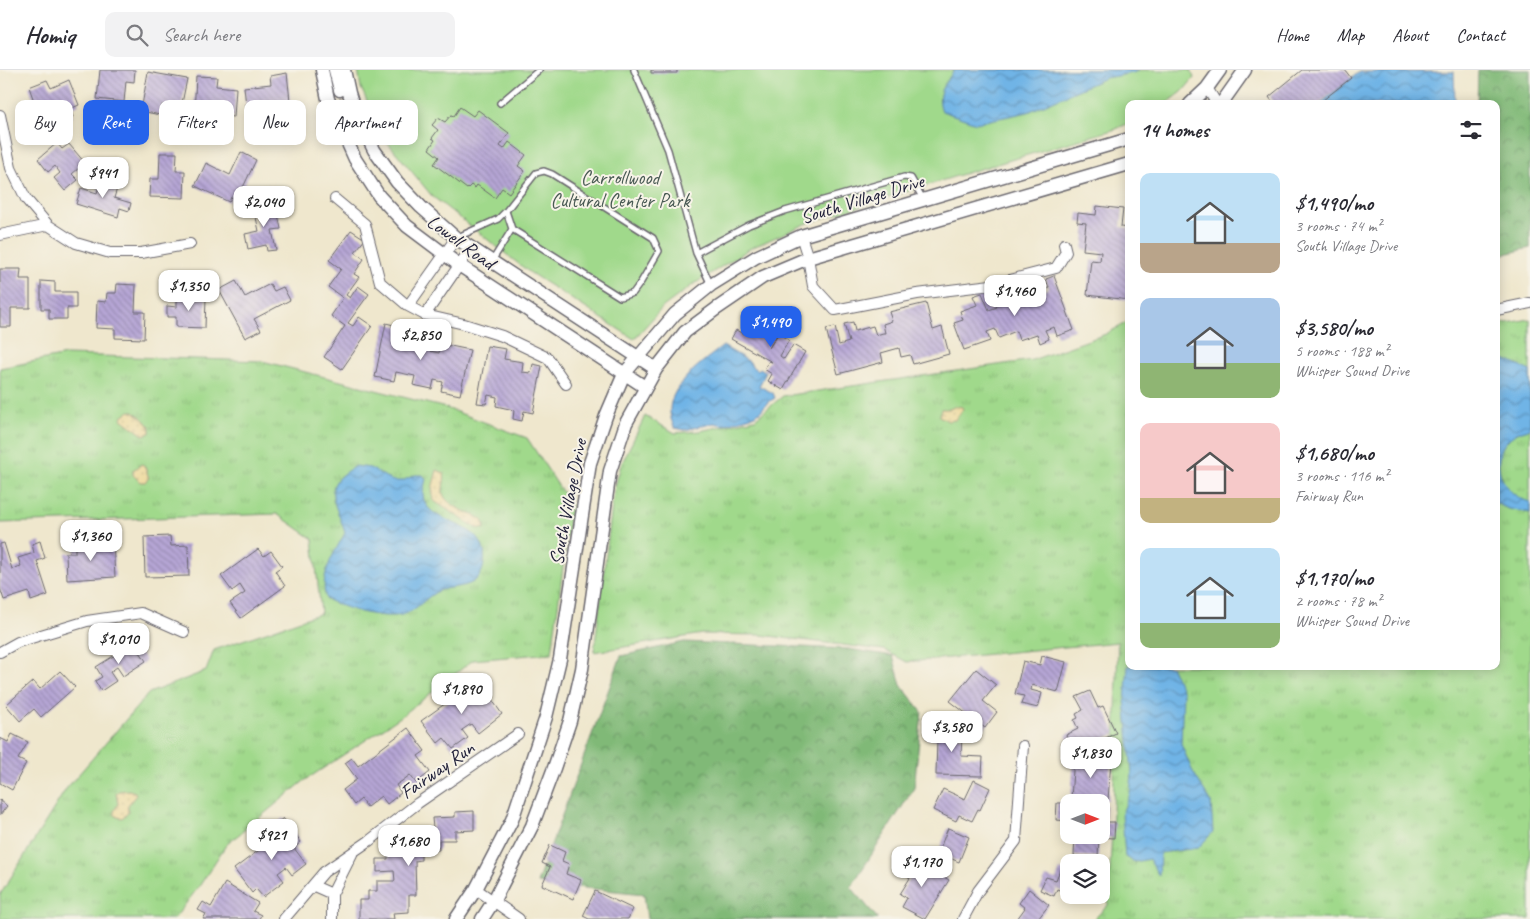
<!DOCTYPE html>
<meta charset="utf-8">
<style>
:root{--surface:#fff;--page:#f2f2f3;--text:#2b2b33;--muted:#7c7c81;--line:#e1e1e2;--accent:#2563eb}
body{margin:0;font-family:Caveat,sans-serif;background:var(--page);color:var(--text);height:100vh;display:flex;flex-direction:column;font-size:19px;white-space:nowrap}
*{box-sizing:border-box;margin:0}
p{font-size:16px;color:var(--muted)}
.icon{flex:none;width:28px;height:28px;fill:none;stroke:currentColor;stroke-width:2;stroke-linecap:round;stroke-linejoin:round}
.map{position:relative;flex:1;overflow:hidden}
.panel{position:absolute;left:1125px;top:30px;width:375px;height:570px;display:flex;flex-direction:column;background:var(--surface);border-radius:10px;box-shadow:0 2px 12px #0003}
.panel>*{flex:none}
.top-card{position:absolute;left:15px;top:30px;width:475px;height:45px;display:flex;gap:10px}
.needle{width:32px;rotate:90deg}
.controls{position:absolute;left:1060px;top:724px;display:grid;gap:10px}
.controls a{display:grid;place-items:center;width:50px;height:50px;border-radius:10px;background:var(--surface);box-shadow:0 2px 12px #0003;font-size:25px}
.price{position:absolute;translate:-50% -42px;padding:0 11px;border-radius:10px;background:#fff;color:#222;font-size:16px;line-height:32px;filter:drop-shadow(0 1px 2px #0008)}
.price::after{content:'';position:absolute;left:50%;top:30px;width:15px;height:11px;margin-left:-8px;background:inherit;clip-path:polygon(0 0,100% 0,50% 100%)}
.price.on{background:var(--accent);color:#fff}
ul{padding:0;list-style:none}
li{display:flex;align-items:center;gap:15px;height:125px;padding:0 15px}
li span{display:grid;place-items:center;flex:none;width:140px;height:100px;border-radius:10px;color:#555}
li>.icon{margin-inline-start:auto}
span .icon{width:60px;height:60px;fill:#fffc;stroke-width:1}
li b{font-size:21px}
h2{display:flex;justify-content:space-between;align-items:center;height:60px;padding:0 15px;font-size:21px}
.tag{padding:0 18px;border-radius:10px;background:var(--surface);box-shadow:0 2px 12px #0003;font-size:18px;line-height:45px}
.tag.on{background:var(--accent);color:#fff}
header{display:flex;align-items:center;gap:30px;box-sizing:border-box;height:70px;padding:0 25px;background:var(--surface);border-bottom:1px solid var(--line)}
header strong{font-size:24px}
nav{display:flex;gap:28px;margin-inline-start:auto;font-size:18px}
.search{width:350px;height:45px;background:var(--page);display:flex;align-items:center;gap:12px;box-sizing:border-box;padding:0 18px;border-radius:10px;color:var(--muted);font-size:19px}
.map>svg:first-child{display:block}
</style>
<header>
<strong>Homiq</strong>
<div class="search"><svg class="icon" aria-label="search" viewBox="0 0 24 24"><circle cx="10" cy="10" r="6"/><path d="M15 15l6 6"/></svg>Search here</div>
<nav><a>Home</a><a>Map</a><a>About</a><a>Contact</a></nav>
</header>
<div class="map">
<svg width="1530" height="849" viewBox="0 0 1530 849">
<defs>
<pattern id="grass-tufts" width="24" height="20" patternUnits="userSpaceOnUse" patternTransform="scale(1.25)"><rect width="24" height="20" fill="#a0d98b"/><path d="M3 7l-1-3M5 7V3M7 7l1-3M15 17l-1-3M17 17v-4M19 17l1-3" fill="none" stroke="#8aba79"/></pattern>
<pattern id="forest-crowns" width="20" height="18" patternUnits="userSpaceOnUse" patternTransform="scale(1.25)"><rect width="20" height="18" fill="#80b977"/><path d="M2 6a3 3 0 1 1 6 0M12 15a3 3 0 1 1 6 0" fill="none" stroke="#689663"/></pattern>
<pattern id="sand-dots" width="8" height="8" patternUnits="userSpaceOnUse" patternTransform="scale(1.25)"><rect width="8" height="8" fill="#eeda9e"/><path d="M2 2h.1M6 6h.1" fill="none" stroke="#ccbb89" stroke-width="1.8" stroke-linecap="round"/></pattern>
<pattern id="water-waves" width="16" height="10" patternUnits="userSpaceOnUse" patternTransform="scale(1.25)"><rect width="16" height="10" fill="#70b4e6"/><path d="M0 5q4-4 8 0t8 0" fill="none" stroke="#5c92bc"/></pattern>
<pattern id="building-back-hatch" width="6" height="6" patternUnits="userSpaceOnUse" patternTransform="scale(1.25)"><rect width="6" height="6" fill="#b6a6d5"/><path d="M-1 5l2 2M0 0l6 6M5-1l2 2" fill="none" stroke="#9487ae"/></pattern>
</defs>
<rect width="100%" height="100%" fill="#f7f3e8"/>
<filter id="ink" filterUnits="userSpaceOnUse"><feTurbulence type="fractalNoise" baseFrequency=".02" numOctaves="2"/><feDisplacementMap in="SourceGraphic" scale="10" xChannelSelector="R" yChannelSelector="G"/><feConvolveMatrix kernelMatrix="1 2 1 2 8 2 1 2 1" color-interpolation-filters="sRGB"/></filter>
<filter id="wash" filterUnits="userSpaceOnUse"><feTurbulence type="fractalNoise" baseFrequency=".0096" numOctaves="4" result="noise"/><feDisplacementMap in="SourceGraphic" scale="20" xChannelSelector="R" yChannelSelector="G"/><feGaussianBlur stdDeviation="1.12" result="paint"/><feColorMatrix in="noise" values="0 0 0 0 0 0 0 0 0 0 0 0 0 0 0 0 0 1.4 0 .05"/><feComposite in="paint" operator="in"/></filter>
<g filter="url(#wash)">
<rect width="100%" height="100%" fill="#efe7cd"/>
<path fill="url(#grass-tufts)" stroke="#617e63" d="M1530 249V849H1094L1108 835 1113 742 1118 572 907 592 884 580 761 565 702 564 594 582 614 420 621 395 645 346 675 363 700 361 755 349 783 326 1032 290 1106 264 1129 251V596H1496V255Z
M66 285 262 291 446 338 527 368 571 435 552 583 473 590 399 648 304 711 226 775 200 815 174 849H0V825L66 719 149 623 206 601 214 580 321 543 313 469 277 444 0 453V298Z"/>
<path fill="url(#forest-crowns)" stroke="#516e59" d="M1478 0H1530V178L1496 186V34H1477Z
M684 572 848 579 893 586 901 615 922 642 914 718 851 817 878 849H647L644 824 537 813 621 586Z"/>
<path fill="url(#sand-dots)" stroke="#887e6c" d="M956 336 962 337 963 339 955 350 948 351 939 346 941 339H950Z
M130 341C138 342 144 351 150 356V363L143 365 122 349 123 345Z
M142 394 145 397 149 408 145 412H140L133 405V400Z
M437 400 444 403C446 410 442 416 443 423 445 436 473 444 483 450L485 459 476 458 434 431 432 419Z
M129 720 135 722 136 725 128 735V743L122 748 117 747 114 744V741L118 734 116 723 119 721Z"/>
<path fill="#a0d98b" stroke="#617e63" d="M358 0H1191L1194 8 1182 22 1166 34H1129V53L1116 59 963 104 808 153 751 178 694 214 663 237 634 269 529 202 432 126 384 68 361 18Z"/>
<path fill="url(#water-waves)" stroke="#496b90" d="M955 0H1139L1133 3 1105 8 1028 42 976 53 942 41C935 23 944 14 955 0Z
M1359 2H1454L1455 34H1320Z
M723 276 750 292 752 297 758 300 760 298 766 302 759 316 773 323 775 328 767 333 760 342 751 347 723 355 714 353 685 360 675 358C655 324 700 294 723 276Z
M1496 285 1530 301V359C1487 366 1490 421 1530 432V443L1508 439 1496 433Z
M356 396 370 398 393 411H402L415 405H423L426 409C425 414 423 420 423 424 424 455 478 449 484 481 485 490 484 502 477 509 468 518 453 516 441 520 424 526 416 545 395 546 373 547 345 539 326 529 319 504 334 484 345 463 336 432 318 415 356 396Z
M1128 596H1171L1183 622 1181 674 1192 700 1211 732 1213 762 1198 778 1160 783 1159 806 1149 789 1135 792 1125 787 1122 743 1130 724 1132 704 1125 630Z"/>
<g id="blocks">
<path fill="url(#building-back-hatch)" d="M100 0H135L134 12 126 11 124 32 97 29Z
M651 0H677V3H651Z
M1302 0H1345L1351 8 1318 34H1274L1269 27Z
M148 2 187 9 181 38 162 35 160 45 141 41Z
M287 3 292 49 275 51 274 42 265 43 266 52 248 54 244 17 271 14 270 6Z
M196 6 217 7 216 16 236 18 234 47 194 44Z
M47 10 51 18 69 10 79 35 70 39 73 47 54 54 45 30 35 34 29 17Z
M460 37 473 46 478 40 509 63 500 76 504 79 509 72 526 85 518 96 525 101 509 123 502 118 495 128 477 115 475 118 471 115 467 119 434 94 439 87 429 79 435 70 432 68 438 60 432 55 438 48 445 52 451 45 454 46Z
M57 73 62 79 69 74 85 93 72 104 78 110 65 121 54 108 60 103 55 96 48 102 38 89Z
M241 82 256 90 237 130 231 127 229 132 195 116 206 93 230 105Z
M160 83H177L176 101H185L184 128 149 127 150 109H159Z
M102 107 119 112 114 128 131 133 129 141 120 138 118 147 76 134 81 118 97 123Z
M266 132 268 141 277 139 281 159 272 160 276 180 267 181 266 175 248 179 245 164 259 161 253 134Z
M1097 136 1123 139 1121 157 1129 158V230L1087 225 1091 190 1100 191 1101 182 1083 180 1086 153 1077 152 1078 143 1096 145Z
M351 160 365 169 355 182 364 189 354 204 359 207 346 225 350 228 358 216 369 224 348 253 353 256 359 247 372 256 342 299 324 287 345 256 331 246 343 228 328 217 341 199 329 190Z
M0 199H21L20 209H30V238H11V257H0Z
M1054 206 1074 260 1057 266 1054 257 1045 260 1049 269 1040 273 1037 264 1019 270 1016 261 999 268 995 259 987 262 990 271 964 280 954 253 963 250 960 241 977 235 973 226 982 223 989 240 997 237 994 228 1003 225 1006 234 1015 231 1011 222 1020 219 1023 228 1031 225 1049 218 1046 209Z
M41 211 55 212V222H76V238H67V249H49V239H41Z
M236 211 245 227 270 214 274 221 283 217 290 230 254 249 261 260 245 268 219 220Z
M117 214 136 215 135 242H145L144 269 115 268V259L96 258 97 231 106 232 107 223H116Z
M177 227 206 228 205 258 176 257V247H167V236L177 237Z
M926 233 933 260 942 257 949 284 913 294 910 285 901 287 899 278 881 283 883 292 838 304 826 259 835 257 839 275 849 272 844 254 853 252 855 261 873 256 876 265 883 263H885L883 254 892 251 889 242Z
M756 243 771 252 776 244 784 249 775 264 777 265 769 278 778 264 789 270 780 286 784 289 793 275 805 282 783 320 768 311 772 304 764 299 769 291 772 292 731 269 736 260 743 264Z
M386 253 405 258 403 267 432 272 430 281 439 283 441 274 470 280 460 325 441 321 443 312 434 310 432 319 413 315 415 306 396 302 394 311 375 307Z
M487 276 506 279 504 289 523 292 522 302 531 303 533 294 542 296 533 343 524 341 522 351 513 349 514 340 496 336 497 327 488 325 486 334 477 333Z
M170 466 171 476 188 475 189 506 145 507 144 467Z
M40 471 45 488 37 491 48 525 31 531 29 522 4 530 0 518V474L4 473 12 499 21 496 18 488 34 483 32 474Z
M113 472 115 507 67 510 66 483H75V474Z
M258 479 264 486 271 481 282 496 275 501 285 516 241 548 230 533 245 523 240 515 232 521 221 506Z
M134 573 146 591 123 606 117 597 110 602 116 611 101 621 95 611 102 607 96 597Z
M1042 586 1066 592 1058 622 1032 615 1031 620 1042 623 1038 638 1021 634 1024 626 1015 624 1023 591 1040 595Z
M976 599 996 615 983 631 997 642 985 658 950 631Z
M60 601 75 617 41 647 34 639 20 651 6 635 33 611 40 619Z
M478 610 502 644 478 663 471 654 462 660 468 668 453 679 444 668 438 673 421 651Z
M1090 621 1098 638 1103 636 1116 663 1075 683 1066 665 1078 659 1074 650 1078 648 1076 644 1083 640 1076 627Z
M927 651 947 652V665L962 666 961 686 983 687 982 706 936 705 937 669H927Z
M408 658 425 681 418 686 430 702 416 713 410 705 402 711 396 715 401 723 387 734 381 726 367 737 361 729 354 735 343 720 357 709 345 693 352 688 358 696Z
M12 664 28 672 18 689 26 693 12 720 0 713V668L8 672Z
M1074 687 1111 690 1108 730 1071 728Z
M974 710 990 718 980 740 978 739 972 751 959 745 956 751 933 740 943 719 965 729Z
M0 730 7 736 0 745Z
M1057 733H1069V751L1056 750Z
M1101 734 1106 735 1105 752H1115L1114 768 1099 767 1098 787 1074 786 1075 765H1101Z
M474 741V760L455 761V770H439V780L421 781V790L415 791 416 825H409V842L393 843 394 849H359V830H368V821H377V811H395L394 801 377 802V789H388V778L398 777V771H414V758H433L432 748 455 747V742Z
M283 748 301 772 294 778 306 794 292 805 286 797 278 803 284 811 263 827 256 819 252 823 234 799 275 768 269 760Z
M948 758 969 767 959 792 938 783Z
M550 775 565 782 562 791 569 794 566 804 581 810 573 829 542 815 550 797 542 793Z
M912 787 949 810 925 849 902 837 907 828 900 824 910 808 903 803Z
M1060 800 1069 804V824L1057 819 1054 826 1040 820 1046 807 1056 810Z
M225 813 258 833 253 841 261 845 259 849H203L206 844 198 840 203 832 211 837Z
M1029 819 1049 835 1038 849H1017L1025 838 1019 833Z
M595 821 633 839 628 849H589L583 846Z"/>
</g>
</g>
<g filter="url(#ink)">
<use href="#blocks" fill-opacity="0" stroke="#6a676e" stroke-width="1"/>
<g fill="none" stroke-linecap="round" stroke-linejoin="round">
<defs>
<path id="service" d="M634 0 668 80 696 183 711 215
M500 33 539 0
M458 167 498 149 506 141 536 103 544 101 552 104 653 168 659 181 641 212 633 223 620 227 512 159 506 141
M696 183 749 155 785 141 904 107 911 108 923 129
M492 191 512 159"/>
<path id="minor" d="M1207 18 1217 34
M0 45 11 98 26 129 48 155 76 173 110 183H141L190 174
M335 129 365 154 380 212 408 236 425 245 464 254 502 266 548 288 566 314
M0 165 48 155
M801 166 808 188 813 216 835 240 917 224 991 215 1056 198 1066 182 1064 174
M408 236 456 168
M1496 240 1530 233
M425 245 471 178
M0 582 18 572 87 551 141 543 184 562
M314 816 332 824
M476 819 519 849
M284 849 324 802 369 771 418 733 518 664
M332 849V824L352 784
M963 849 978 821 1016 771 1023 676"/>
<path id="tertiary" d="M322 0 328 29 355 89 379 126 407 156 459 195 645 317
M335 0 340 20
M344 0 349 23 355 42 374 80 397 112 421 137 456 168 656 299
M1190 34 1207 18 1220 0
M1221 34 1245 0
M456 849 476 819 512 750 546 647 560 589 590 393 606 346 624 304 675 244 711 215 756 187 801 166 1129 69
M482 849 493 832 532 756 554 698 570 651 582 599 610 401 626 353 656 299 685 262 716 239 763 207 808 188 1129 94"/>
</defs>
<use href="#service" stroke="#6a676e" stroke-width="8"/>
<use href="#minor" stroke="#6a676e" stroke-width="12"/>
<use href="#tertiary" stroke="#6a676e" stroke-width="15"/>
<use href="#service" stroke="#fff" stroke-width="5"/>
<use href="#minor" stroke="#fff" stroke-width="10"/>
<use href="#tertiary" stroke="#fff" stroke-width="12"/>
</g>
</g>
<g text-anchor="middle" dominant-baseline="central" stroke-width="4" stroke-linejoin="round" paint-order="stroke">
<g font-size="20" fill="#485953" stroke="#f7f3e8">
<text x="620" y="107">Carrollwood<tspan x="620" dy="23">Cultural Center Park</tspan></text>
</g>
<g font-size="20" fill="#22223b" stroke="#f7f3e8">
<text transform="translate(862 129) rotate(-17)">South Village Drive</text>
<text transform="translate(461 172) rotate(36)">Lowell Road</text>
<text transform="translate(568 432) rotate(-79)">South Village Drive</text>
<text transform="translate(437 700) rotate(-35)">Fairway Run</text>
</g>
</g>
</svg>
<div class="controls">
<a><svg class="needle" viewBox="-14 -14 28 28"><path d="M0-13l5 13h-10z" fill="#e53935"/><path d="M0 13l5-13h-10z" fill="#7c7c81"/></svg></a>
<a><svg class="icon" aria-label="layers" viewBox="0 0 24 24"><path d="M12 4l9 5-9 5-9-5zM3 14l9 5 9-5"/></svg></a>
</div>
<b class="price" style="left:103px;top:129px">$941</b>
<b class="price" style="left:264px;top:158px">$2,040</b>
<b class="price" style="left:189px;top:242px">$1,350</b>
<b class="price" style="left:1015px;top:247px">$1,460</b>
<b class="price on" style="left:771px;top:278px">$1,490</b>
<b class="price" style="left:421px;top:291px">$2,850</b>
<b class="price" style="left:91px;top:492px">$1,360</b>
<b class="price" style="left:119px;top:595px">$1,010</b>
<b class="price" style="left:462px;top:645px">$1,890</b>
<b class="price" style="left:952px;top:683px">$3,580</b>
<b class="price" style="left:1091px;top:709px">$1,830</b>
<b class="price" style="left:272px;top:791px">$921</b>
<b class="price" style="left:409px;top:797px">$1,680</b>
<b class="price" style="left:922px;top:818px">$1,170</b>
<div class="top-card">
<a class="tag">Buy</a>
<a class="tag on">Rent</a>
<a class="tag">Filters</a>
<a class="tag">New</a>
<a class="tag">Apartment</a>
</div>
<section class="panel">
<h2>14 homes<svg class="icon" aria-label="filters" viewBox="0 0 24 24"><path d="M4 7h16M4 17h16"/><circle cx="9" cy="7" r="2"/><circle cx="15" cy="17" r="2"/></svg></h2>
<ul>
<li><span style="background:linear-gradient(#bfe0f5 70%,#b9a48a 0)"><svg class="icon" aria-label="home" viewBox="0 0 24 24"><path d="M3 11l9-7 9 7M6 9v11h12V9"/></svg></span><div><b>$1,490/mo</b><p>3 rooms · 74 m²</p><p>South Village Drive</p></div></li>
<li><span style="background:linear-gradient(#a9c7e8 65%,#8fb573 0)"><svg class="icon" aria-label="home" viewBox="0 0 24 24"><path d="M3 11l9-7 9 7M6 9v11h12V9"/></svg></span><div><b>$3,580/mo</b><p>5 rooms · 188 m²</p><p>Whisper Sound Drive</p></div></li>
<li><span style="background:linear-gradient(#f6c9c9 75%,#c2b280 0)"><svg class="icon" aria-label="home" viewBox="0 0 24 24"><path d="M3 11l9-7 9 7M6 9v11h12V9"/></svg></span><div><b>$1,680/mo</b><p>3 rooms · 116 m²</p><p>Fairway Run</p></div></li>
<li><span style="background:linear-gradient(#bfe0f5 75%,#8fb573 0)"><svg class="icon" aria-label="home" viewBox="0 0 24 24"><path d="M3 11l9-7 9 7M6 9v11h12V9"/></svg></span><div><b>$1,170/mo</b><p>2 rooms · 78 m²</p><p>Whisper Sound Drive</p></div></li>
</ul>
</section>
</div>
